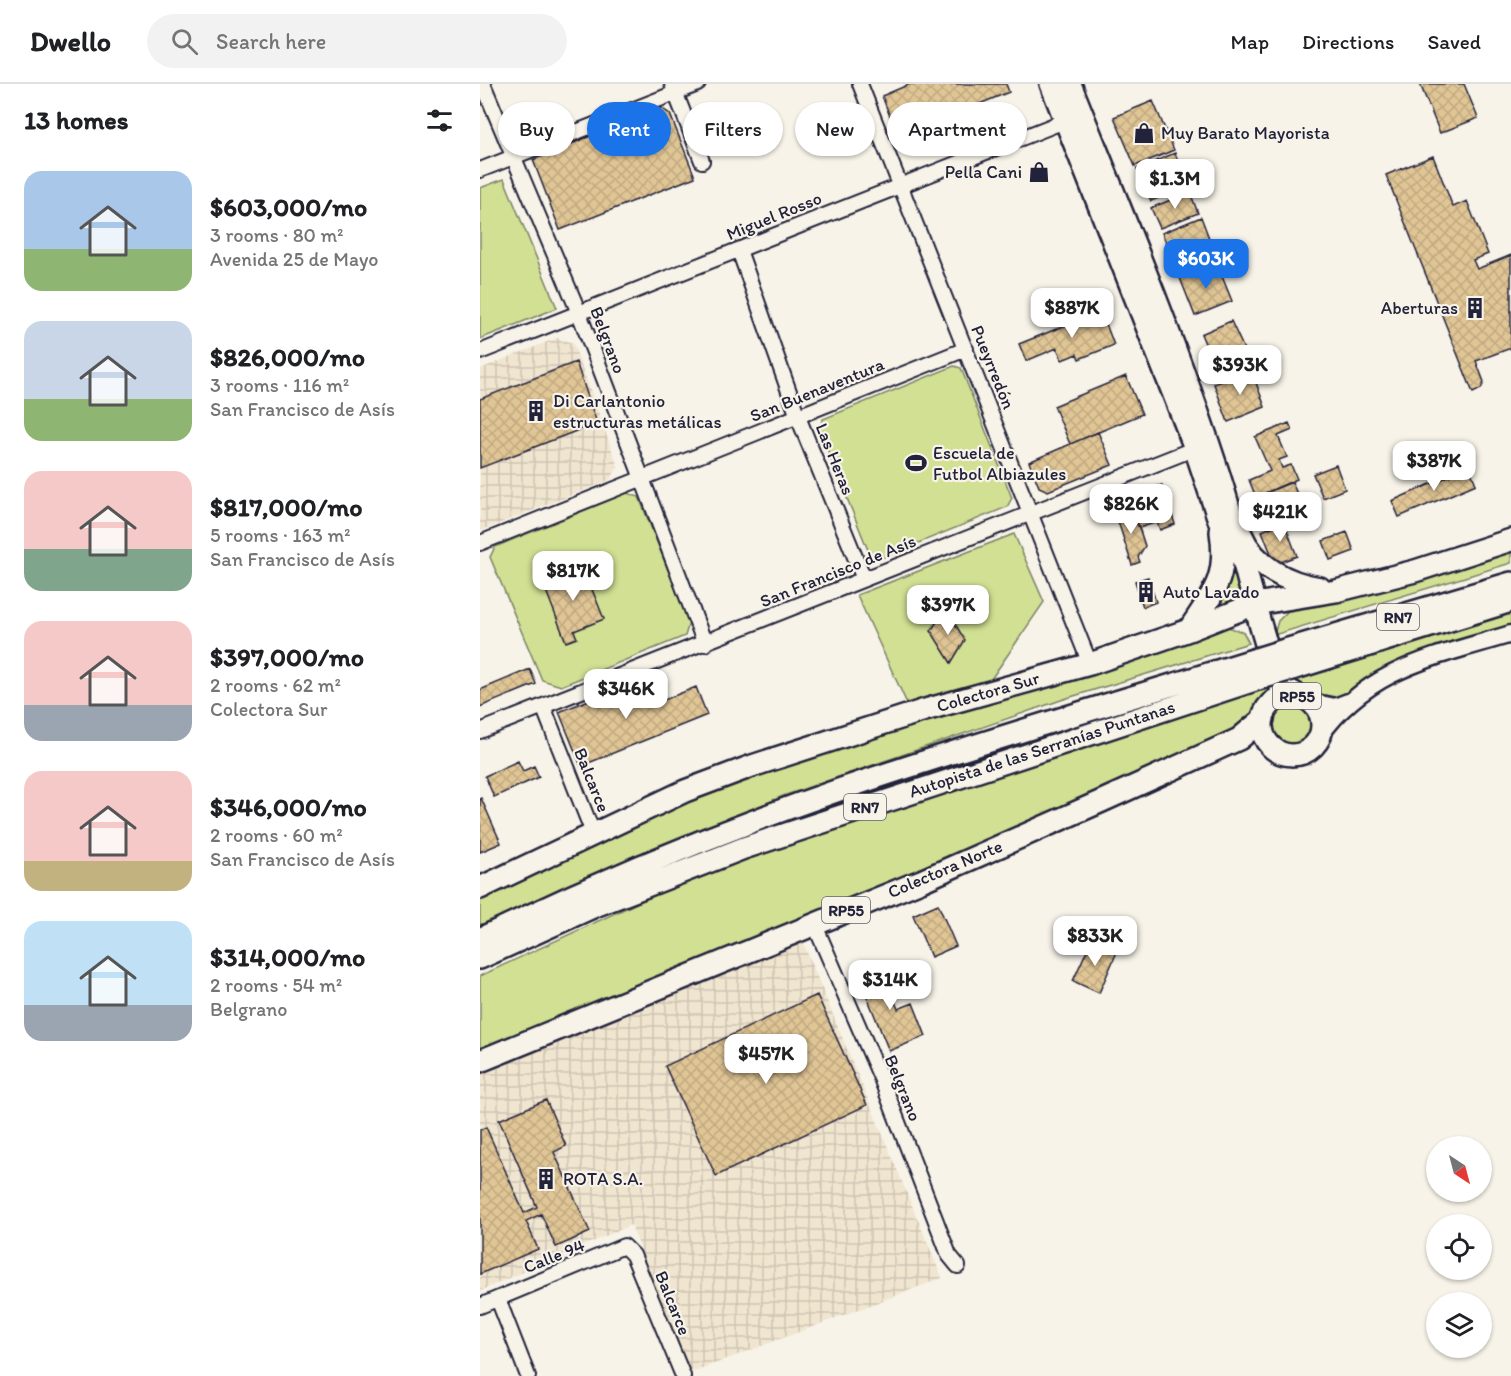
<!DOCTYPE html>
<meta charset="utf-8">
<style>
:root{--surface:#fff;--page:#f2f2f2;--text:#202124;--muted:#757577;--line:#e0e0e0;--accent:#1a73e8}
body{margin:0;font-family:Itim,sans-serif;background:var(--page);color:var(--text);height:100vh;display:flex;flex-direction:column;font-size:22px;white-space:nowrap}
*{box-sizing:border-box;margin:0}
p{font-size:20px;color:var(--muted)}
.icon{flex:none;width:33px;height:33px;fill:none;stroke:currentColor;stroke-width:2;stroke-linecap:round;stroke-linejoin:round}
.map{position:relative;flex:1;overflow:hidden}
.panel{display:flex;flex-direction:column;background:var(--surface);width:480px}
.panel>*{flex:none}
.hud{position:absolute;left:18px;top:18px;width:570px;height:54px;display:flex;gap:12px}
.needle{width:39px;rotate:144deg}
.fabs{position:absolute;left:946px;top:1052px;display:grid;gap:12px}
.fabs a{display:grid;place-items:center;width:66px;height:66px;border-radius:50%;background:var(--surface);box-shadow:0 2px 4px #0004;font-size:30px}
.price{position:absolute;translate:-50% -51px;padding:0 14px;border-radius:12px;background:#fff;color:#222;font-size:20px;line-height:39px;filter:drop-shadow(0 2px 3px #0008)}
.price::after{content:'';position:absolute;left:50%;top:36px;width:18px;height:14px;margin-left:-9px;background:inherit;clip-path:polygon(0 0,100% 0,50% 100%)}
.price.on{background:var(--accent);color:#fff}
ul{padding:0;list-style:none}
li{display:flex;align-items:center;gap:18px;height:150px;padding:0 24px}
li span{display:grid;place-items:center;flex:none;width:168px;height:120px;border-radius:18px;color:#555}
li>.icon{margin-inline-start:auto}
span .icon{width:72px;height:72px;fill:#fffc;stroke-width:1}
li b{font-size:26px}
h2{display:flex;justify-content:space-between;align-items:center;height:72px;padding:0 24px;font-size:26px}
.tag{padding:0 21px;border-radius:27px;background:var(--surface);box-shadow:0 2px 4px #0004;font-size:21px;line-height:54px}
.tag.on{background:var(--accent);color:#fff}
header{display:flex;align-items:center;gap:36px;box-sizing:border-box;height:84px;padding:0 30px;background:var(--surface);border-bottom:2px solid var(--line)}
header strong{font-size:28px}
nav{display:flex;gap:33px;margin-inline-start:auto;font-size:21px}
.search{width:420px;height:54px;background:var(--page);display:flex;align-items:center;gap:15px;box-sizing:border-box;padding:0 21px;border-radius:33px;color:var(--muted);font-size:22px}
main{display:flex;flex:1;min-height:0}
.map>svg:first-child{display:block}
</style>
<header>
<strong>Dwello</strong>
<div class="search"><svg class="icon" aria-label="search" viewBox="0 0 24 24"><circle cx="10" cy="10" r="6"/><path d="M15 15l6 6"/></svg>Search here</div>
<nav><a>Map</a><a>Directions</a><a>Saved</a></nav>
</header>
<main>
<section class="panel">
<h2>13 homes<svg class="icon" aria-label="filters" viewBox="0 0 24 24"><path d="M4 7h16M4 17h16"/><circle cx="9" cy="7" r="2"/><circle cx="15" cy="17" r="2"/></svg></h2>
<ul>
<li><span style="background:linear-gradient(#a9c7e8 65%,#8fb573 0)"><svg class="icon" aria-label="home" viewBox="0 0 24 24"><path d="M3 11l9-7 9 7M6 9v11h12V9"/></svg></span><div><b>$603,000/mo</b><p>3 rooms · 80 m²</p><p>Avenida 25 de Mayo</p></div></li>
<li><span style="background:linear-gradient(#c9d6e8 65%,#8fb573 0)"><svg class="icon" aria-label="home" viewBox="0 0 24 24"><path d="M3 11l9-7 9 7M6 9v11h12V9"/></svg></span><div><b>$826,000/mo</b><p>3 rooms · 116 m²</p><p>San Francisco de Asís</p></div></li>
<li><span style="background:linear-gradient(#f6c9c9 65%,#7fa58c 0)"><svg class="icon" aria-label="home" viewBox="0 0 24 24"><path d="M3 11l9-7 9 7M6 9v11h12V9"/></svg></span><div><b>$817,000/mo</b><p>5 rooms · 163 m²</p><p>San Francisco de Asís</p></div></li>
<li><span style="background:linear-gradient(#f6c9c9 70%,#9aa5b1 0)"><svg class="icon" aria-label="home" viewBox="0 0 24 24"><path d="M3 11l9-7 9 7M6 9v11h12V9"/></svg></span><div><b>$397,000/mo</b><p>2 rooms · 62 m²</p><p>Colectora Sur</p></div></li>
<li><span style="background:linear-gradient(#f6c9c9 75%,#c2b280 0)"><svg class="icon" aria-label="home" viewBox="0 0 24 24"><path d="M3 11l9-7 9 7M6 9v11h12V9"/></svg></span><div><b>$346,000/mo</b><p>2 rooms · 60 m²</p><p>San Francisco de Asís</p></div></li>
<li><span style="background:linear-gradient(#bfe0f5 70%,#9aa5b1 0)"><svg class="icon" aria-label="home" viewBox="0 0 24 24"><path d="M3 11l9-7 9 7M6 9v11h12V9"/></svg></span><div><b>$314,000/mo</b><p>2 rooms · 54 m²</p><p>Belgrano</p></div></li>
</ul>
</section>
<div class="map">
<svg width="1031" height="1292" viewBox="0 0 1031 1292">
<defs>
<pattern id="industrial-grid" width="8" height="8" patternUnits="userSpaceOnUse" patternTransform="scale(1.5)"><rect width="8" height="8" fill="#f0e5cf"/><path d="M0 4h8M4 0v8" fill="none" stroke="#cec4b3"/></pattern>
<pattern id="building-cross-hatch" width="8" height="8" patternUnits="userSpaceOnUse" patternTransform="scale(1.5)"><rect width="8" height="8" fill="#e0c595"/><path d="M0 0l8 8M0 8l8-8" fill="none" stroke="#c0a981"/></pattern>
</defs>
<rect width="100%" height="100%" fill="#f7f3e8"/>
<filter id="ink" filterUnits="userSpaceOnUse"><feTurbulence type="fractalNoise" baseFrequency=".0167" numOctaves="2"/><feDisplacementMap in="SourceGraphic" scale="12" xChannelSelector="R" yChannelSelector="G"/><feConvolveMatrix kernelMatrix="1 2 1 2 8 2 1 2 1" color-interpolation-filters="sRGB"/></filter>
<g filter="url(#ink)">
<path fill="url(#industrial-grid)" d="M77 254 93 259 138 383 130 396 0 447V285Z
M321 854 462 1194 210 1289 151 1141 0 1207V987Z"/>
<path fill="#d1e093" stroke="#7a8167" stroke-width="1.5" d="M24 95 77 224 0 255V104Z
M474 282 481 284 532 414 527 423 399 475 390 471 339 345 343 335Z
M147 409 159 413 209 539 205 552 81 602 62 596 10 473 15 463Z
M534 450 564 518 507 601 430 626 377 511Z
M1031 466V479L794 551 798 537 815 520Z
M754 477 766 519 724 537 746 502Z
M1031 523V546L861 616 838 617 807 593Z
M745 542 763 548 769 559 584 615 303 712 0 841V816L139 747 230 707 310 679 718 555Z
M789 598V614L771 642 321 839 0 968V892L172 812 288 763Z
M788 642a24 24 0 1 1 48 0a24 24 0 1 1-48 0Z"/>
<path fill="url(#building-cross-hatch)" stroke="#22223b" stroke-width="1.5" d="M430 0H526L529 8 418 53 402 12Z
M940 0H984L998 34 960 49Z
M673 17 694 66 655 82 634 33Z
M180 23 190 30 215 93 80 146 53 76Z
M695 69 708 102 671 117 657 85Z
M953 72 973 123 987 117 1008 170 993 176 997 185 1031 171V264L996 277 1004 298 1001 305 993 309 906 91Z
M710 108 718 129 680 144 671 124Z
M721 133 729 154 691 170 682 149Z
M737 180 752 217 715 232 700 194Z
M621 227 634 261 599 275 597 270 582 276 577 264 546 277 539 260Z
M751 237 768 274 737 288 721 250Z
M96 278 117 339 0 384V315Z
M771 285 785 323 748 338 734 300Z
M646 292 662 330 590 360 574 322Z
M809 339 812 346 798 352 807 373 799 376 802 384 811 381 817 395 776 413 769 396 790 387 775 353Z
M618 348 632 381 568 407 559 403 549 378Z
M856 381 865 405 843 414 833 390Z
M989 383 996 400 919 433 912 417Z
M812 398 820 417 809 421 813 432 788 443 776 413Z
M682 401 695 440 680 446 677 438 659 444 654 431 673 424 667 406Z
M653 425 665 462 658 473 660 478 652 481 636 431Z
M804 438 817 472 795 480 782 447Z
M867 448 874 467 850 476 843 457Z
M103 483 124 535 94 547 97 554 86 558 63 499Z
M668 493 676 518 663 523 655 497Z
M465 524 485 556 471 579 451 547Z
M50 585 56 600 0 623V606Z
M159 596 169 622 216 603 227 631 101 682 79 628Z
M38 677 43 687 54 682 59 693 14 713 5 692Z
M1 714 21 759 0 768V715Z
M458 820 476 862 451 873 433 831Z
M611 857 637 868 619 909 593 897Z
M399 880 418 925 433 919 446 952 409 967 377 888Z
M337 911 387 1021 236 1092 185 982Z
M66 1016 86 1062 74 1068 110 1148 76 1163 61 1130 46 1137 58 1165 0 1190V1046L6 1043 44 1129 57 1123 19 1036Z"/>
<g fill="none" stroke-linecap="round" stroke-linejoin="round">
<defs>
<path id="minor" d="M3 0 99 229 225 560
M192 0 222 77
M380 0 610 580
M0 86 218 0
M259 166 318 333 384 495
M0 268 592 34
M0 459 486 265
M63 622 113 749
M0 647 721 362
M334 839 401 994 469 1171 478 1182
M18 1215 48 1292
M0 1222 144 1162 153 1171 203 1292"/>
<path id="tertiary" d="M831 618 855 623 868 618
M839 653C887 584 955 573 1031 550"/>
<path id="primary" d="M571 0 715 364 741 442 753 465
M590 0C640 125 693 251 735 379 760 452 773 529 800 601L821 613
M761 450C774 482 807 499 840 504
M709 546C733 509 748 495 741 448
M782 641a30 30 0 1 1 60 0a30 30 0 1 1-60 0Z
M0 804 205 707 272 682 445 626 610 580 709 546 775 520 856 507 935 487 1031 456
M0 977 441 797 622 717 759 655 783 635"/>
<path id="trunk" d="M805 566 1031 499
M812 585 1031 517
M0 855C115 799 235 749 356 707 492 660 632 620 770 577
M0 874 115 822 264 764 778 595"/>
</defs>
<use href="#minor" stroke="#22223b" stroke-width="18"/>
<use href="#tertiary" stroke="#22223b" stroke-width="21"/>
<use href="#primary" stroke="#22223b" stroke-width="26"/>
<use href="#trunk" stroke="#22223b" stroke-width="26"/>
<use href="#minor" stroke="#f7f3e8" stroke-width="14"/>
<use href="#tertiary" stroke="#f7f3e8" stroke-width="16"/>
<use href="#primary" stroke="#f7f3e8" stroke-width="21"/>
<use href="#trunk" stroke="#f7f3e8" stroke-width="21"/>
<defs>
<path id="trunk-bridge" d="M770 577 805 566
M778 595 812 585"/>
</defs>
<use href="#trunk-bridge" stroke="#22223b" stroke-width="26" stroke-linecap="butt"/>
<use href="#trunk-bridge" stroke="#f7f3e8" stroke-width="21"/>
</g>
</g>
<defs>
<symbol id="shop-bare" viewBox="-9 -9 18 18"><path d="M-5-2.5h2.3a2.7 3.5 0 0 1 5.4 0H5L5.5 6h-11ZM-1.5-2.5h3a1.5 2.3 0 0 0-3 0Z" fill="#22223b" stroke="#f7f3e8" stroke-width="2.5" paint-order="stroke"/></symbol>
<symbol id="building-bare" viewBox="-9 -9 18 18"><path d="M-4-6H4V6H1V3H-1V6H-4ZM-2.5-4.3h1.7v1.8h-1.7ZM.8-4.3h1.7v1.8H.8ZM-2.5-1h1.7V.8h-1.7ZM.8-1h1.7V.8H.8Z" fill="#22223b" stroke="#f7f3e8" stroke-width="2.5" paint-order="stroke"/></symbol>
<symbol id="stadium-bare" viewBox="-9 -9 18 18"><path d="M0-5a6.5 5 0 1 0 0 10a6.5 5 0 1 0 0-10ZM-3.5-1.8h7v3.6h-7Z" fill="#22223b" stroke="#f7f3e8" stroke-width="2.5" paint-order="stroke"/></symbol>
</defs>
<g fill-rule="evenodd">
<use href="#shop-bare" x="649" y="34" width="30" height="30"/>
<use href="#shop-bare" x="544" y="73" width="30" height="30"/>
<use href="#building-bare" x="980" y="209" width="30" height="30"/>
<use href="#building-bare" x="41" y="312" width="30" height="30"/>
<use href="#stadium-bare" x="421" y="364" width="30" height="30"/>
<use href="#building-bare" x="651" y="493" width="30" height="30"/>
<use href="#building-bare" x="51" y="1080" width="30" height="30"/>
</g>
<g text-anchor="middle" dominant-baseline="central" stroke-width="4.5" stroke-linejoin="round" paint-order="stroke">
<g fill="#f7f3e8" stroke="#62616f" stroke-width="1.5">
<rect x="897" y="520" width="42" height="26" rx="4.5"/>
<rect x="793" y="599" width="48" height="26" rx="4.5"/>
<rect x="364" y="710" width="42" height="26" rx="4.5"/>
<rect x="342" y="813" width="48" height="26" rx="4.5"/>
</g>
<g font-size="16" font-weight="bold" fill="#22223b">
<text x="918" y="533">RN7</text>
<text x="817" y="612">RP55</text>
<text x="385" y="723">RN7</text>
<text x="366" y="826">RP55</text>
</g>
<g font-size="18" fill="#22223b" stroke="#f7f3e8" text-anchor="start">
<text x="681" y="49">Muy Barato Mayorista</text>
<text x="542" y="88" text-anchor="end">Pella Cani</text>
<text x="978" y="224" text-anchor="end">Aberturas</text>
<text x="73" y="317">Di Carlantonio<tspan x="73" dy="21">estructuras metálicas</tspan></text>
<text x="453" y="369">Escuela de<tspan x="453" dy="21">Futbol Albiazules</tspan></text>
<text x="683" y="508">Auto Lavado</text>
<text x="83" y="1095">ROTA S.A.</text>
</g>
<g font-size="18" fill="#22223b" stroke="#f7f3e8">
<text transform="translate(294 132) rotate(-22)">Miguel Rosso</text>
<text transform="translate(128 256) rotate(69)">Belgrano</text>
<text transform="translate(513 283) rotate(68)">Pueyrredón</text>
<text transform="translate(337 306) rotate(-22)">San Buenaventura</text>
<text transform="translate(355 375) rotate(68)">Las Heras</text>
<text transform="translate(358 487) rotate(-22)">San Francisco de Asís</text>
<text transform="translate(508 608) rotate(-16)">Colectora Sur</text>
<text transform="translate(562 665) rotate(-18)">Autopista de las Serranías Puntanas</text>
<text transform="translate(112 696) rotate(68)">Balcarce</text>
<text transform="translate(465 785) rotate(-23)">Colectora Norte</text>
<text transform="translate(423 1004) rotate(68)">Belgrano</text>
<text transform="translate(74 1172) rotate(-22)">Calle 94</text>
<text transform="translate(193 1219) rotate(68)">Balcarce</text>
</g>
</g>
</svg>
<div class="fabs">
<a><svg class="needle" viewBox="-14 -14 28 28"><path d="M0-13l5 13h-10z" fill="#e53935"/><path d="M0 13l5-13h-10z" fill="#757577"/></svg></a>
<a><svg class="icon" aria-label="locate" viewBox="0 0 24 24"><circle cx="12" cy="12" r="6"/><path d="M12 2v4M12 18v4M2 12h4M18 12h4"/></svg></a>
<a><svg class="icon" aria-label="layers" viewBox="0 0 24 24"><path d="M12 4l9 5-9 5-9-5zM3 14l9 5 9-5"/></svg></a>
</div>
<b class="price" style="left:695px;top:126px">$1.3M</b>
<b class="price on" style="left:726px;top:206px">$603K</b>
<b class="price" style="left:592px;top:255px">$887K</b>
<b class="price" style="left:760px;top:312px">$393K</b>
<b class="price" style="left:954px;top:408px">$387K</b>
<b class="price" style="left:651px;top:451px">$826K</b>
<b class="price" style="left:800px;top:459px">$421K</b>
<b class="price" style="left:93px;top:518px">$817K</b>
<b class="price" style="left:468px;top:552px">$397K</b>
<b class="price" style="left:146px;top:636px">$346K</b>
<b class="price" style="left:615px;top:883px">$833K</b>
<b class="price" style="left:410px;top:927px">$314K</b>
<b class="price" style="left:286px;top:1001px">$457K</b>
<div class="hud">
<a class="tag">Buy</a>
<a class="tag on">Rent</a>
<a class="tag">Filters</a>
<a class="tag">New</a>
<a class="tag">Apartment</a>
</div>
</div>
</main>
